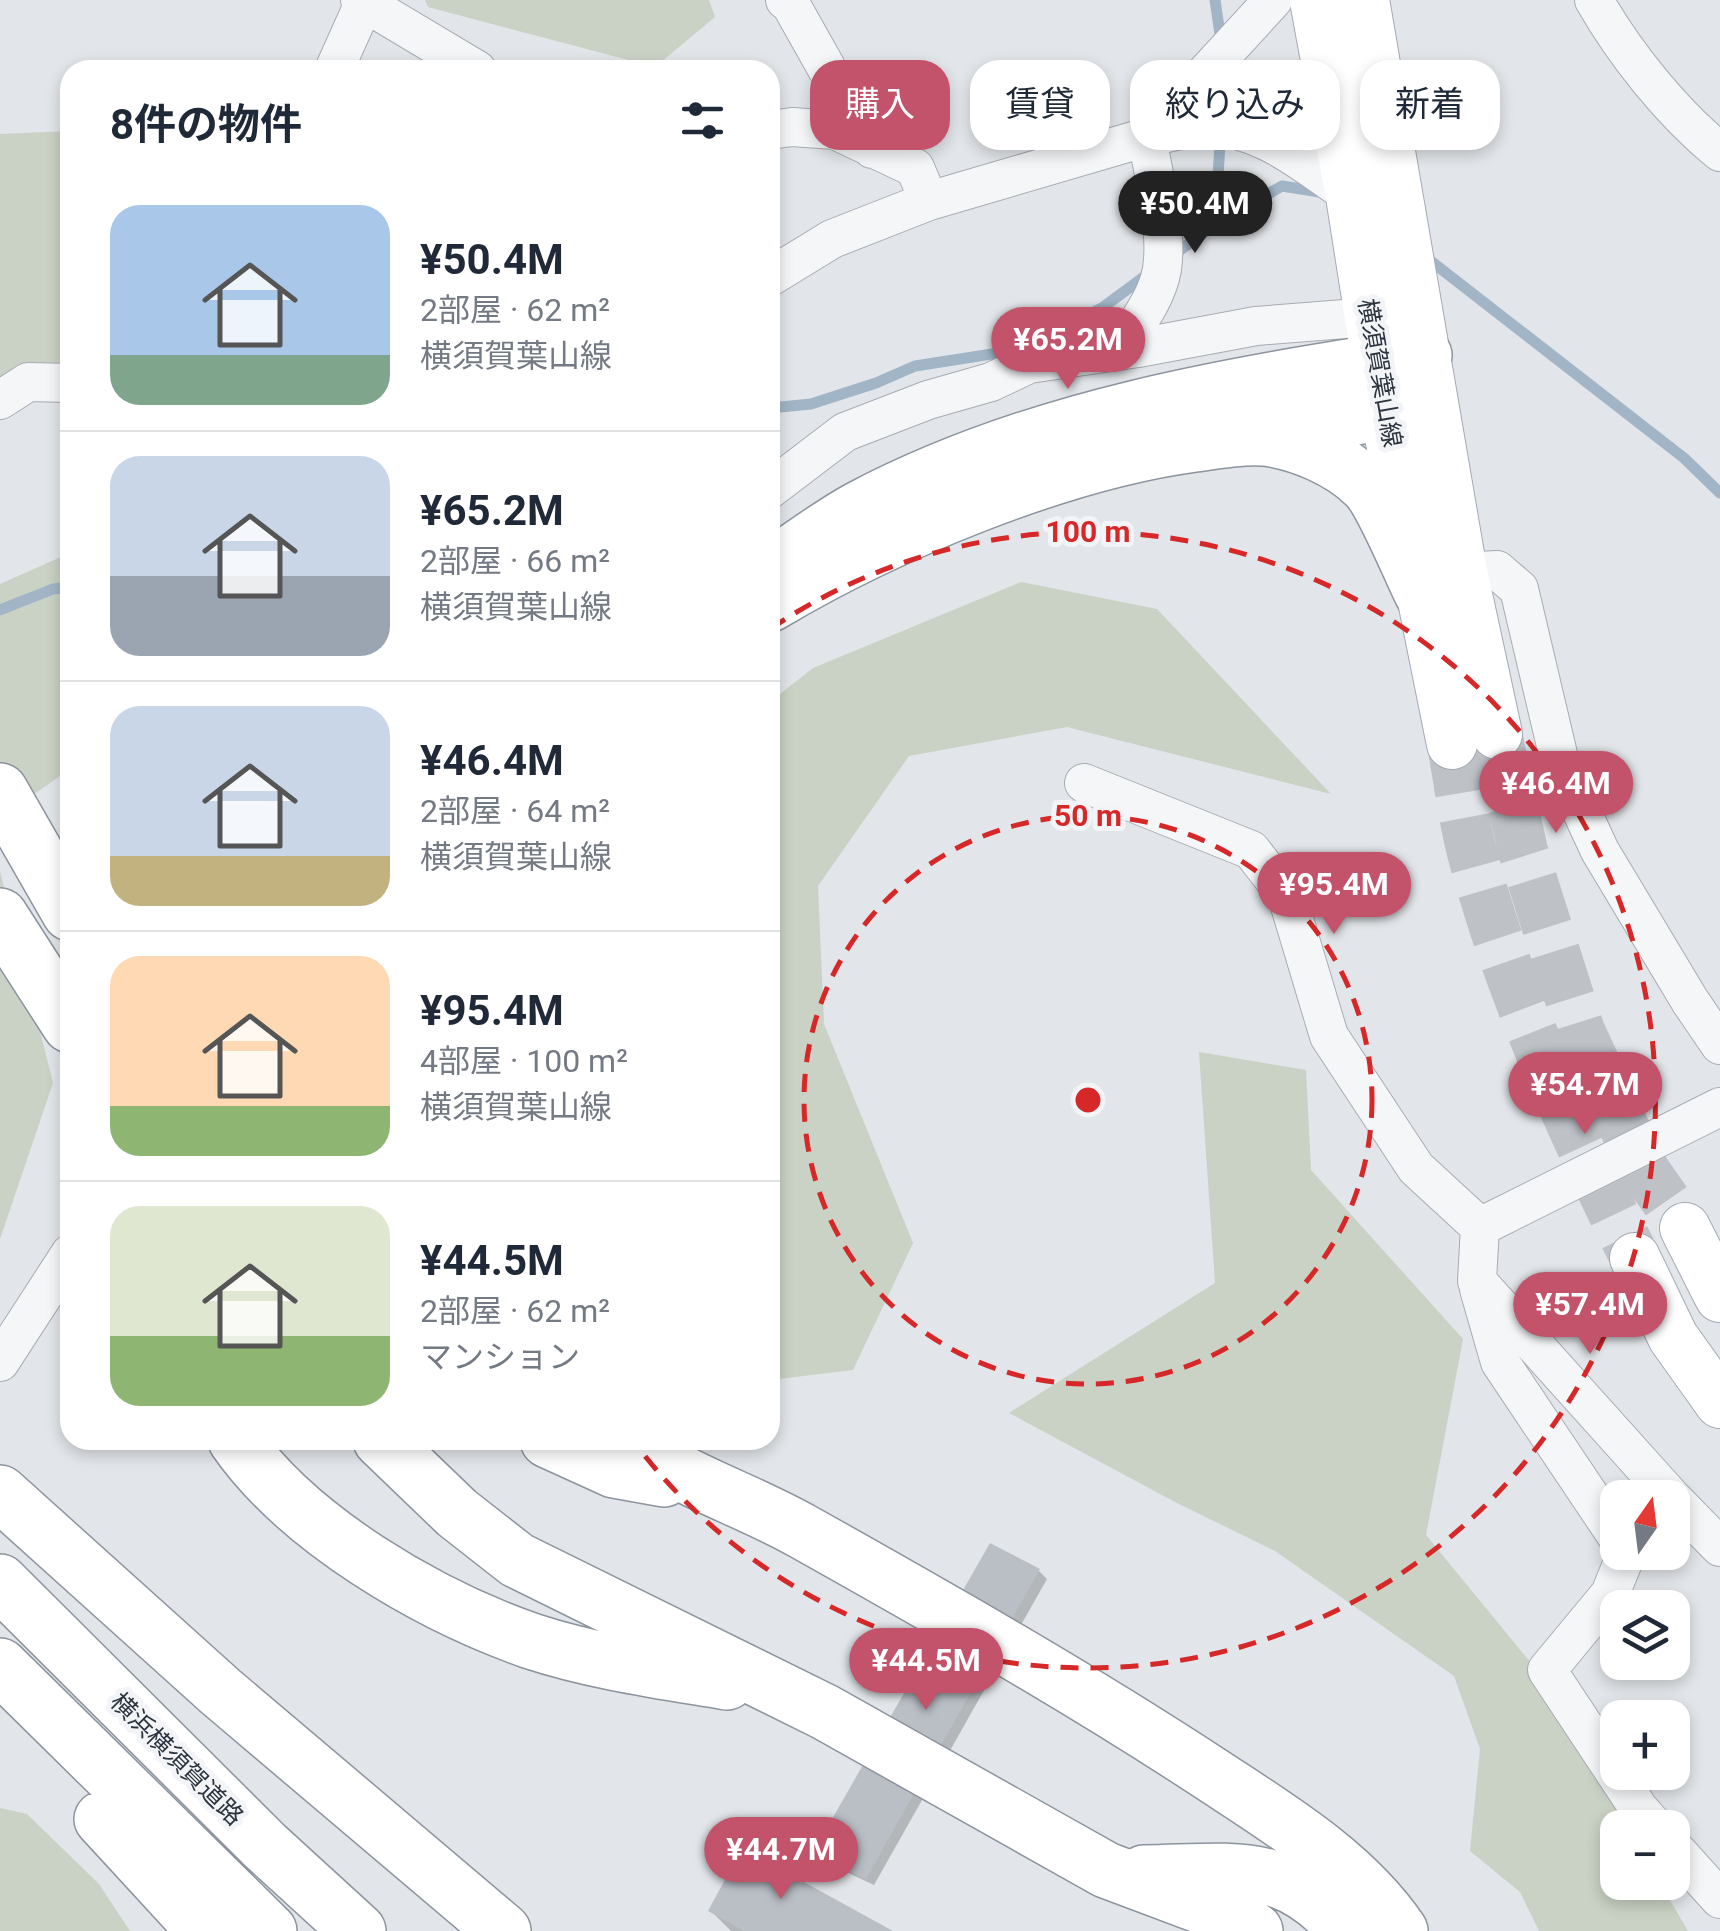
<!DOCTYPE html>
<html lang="ja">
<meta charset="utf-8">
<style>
:root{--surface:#fff;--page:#f2f2f3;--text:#1f2937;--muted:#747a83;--line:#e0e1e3;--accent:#c3536b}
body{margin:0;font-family:Roboto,"Noto Sans JP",sans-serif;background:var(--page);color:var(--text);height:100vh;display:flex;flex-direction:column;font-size:38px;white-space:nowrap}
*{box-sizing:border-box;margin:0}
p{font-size:32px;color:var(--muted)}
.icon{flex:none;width:55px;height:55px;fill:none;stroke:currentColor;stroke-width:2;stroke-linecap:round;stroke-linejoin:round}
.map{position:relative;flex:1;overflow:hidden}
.panel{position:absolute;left:60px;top:60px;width:720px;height:1390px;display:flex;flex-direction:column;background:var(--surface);border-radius:30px;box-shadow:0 5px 15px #0003}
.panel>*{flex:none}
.banner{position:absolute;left:810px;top:60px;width:760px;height:90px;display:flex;gap:20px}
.needle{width:65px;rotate:14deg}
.buttons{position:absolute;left:1600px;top:1480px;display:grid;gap:20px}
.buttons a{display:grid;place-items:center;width:90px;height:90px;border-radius:20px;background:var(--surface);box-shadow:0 5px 15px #0003;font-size:50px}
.price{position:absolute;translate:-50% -85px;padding:0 22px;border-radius:35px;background:var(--accent);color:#fff;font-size:32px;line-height:65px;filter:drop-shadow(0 2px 5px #0008)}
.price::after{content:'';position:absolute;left:50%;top:60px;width:30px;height:22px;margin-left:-15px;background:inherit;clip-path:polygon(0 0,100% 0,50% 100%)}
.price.current{background:#222;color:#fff}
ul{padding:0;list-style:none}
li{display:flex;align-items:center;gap:30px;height:250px;padding:0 50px}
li+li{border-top:2px solid var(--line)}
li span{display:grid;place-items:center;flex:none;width:280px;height:200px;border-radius:30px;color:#555}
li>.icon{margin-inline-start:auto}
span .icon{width:120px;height:120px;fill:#fffc;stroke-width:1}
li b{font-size:42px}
h2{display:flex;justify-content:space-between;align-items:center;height:120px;padding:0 50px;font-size:42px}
.pill{padding:0 35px;border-radius:30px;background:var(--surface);box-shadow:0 5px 15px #0003;font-size:35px;line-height:90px}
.pill.current{background:var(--accent);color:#fff}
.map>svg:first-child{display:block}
</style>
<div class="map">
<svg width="1720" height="1931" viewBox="0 0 1720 1931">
<rect width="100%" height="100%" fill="#e2e5e9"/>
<path fill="#c9d2c4" d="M425 0H709L715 17 655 67 428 7Z
M70 131V393L0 404V134Z
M70 553V769L0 818V584Z
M1021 582 1157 609 1331 794 1067 727 909 756 818 886 824 1024 913 1243 853 1370 770 1380V702L813 668Z
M0 871 53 1083 0 1239Z
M1199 1052 1306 1070 1311 1170 1463 1339 1426 1535 1549 1685 1629 1827 1618 1828V1882L1660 1883 1688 1931H1539L1520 1892 1470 1851 1480 1749 1454 1676 1275 1551 1175 1502 1009 1413 1215 1283Z
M0 1808 27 1814 99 1884 130 1931H0Z"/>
<path fill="#0003" d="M1039 1571 1047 1579 874 1885 823 1861 816 1853Z
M711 1911 888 1931H731Z"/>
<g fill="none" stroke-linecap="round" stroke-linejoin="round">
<path stroke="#a1b5c6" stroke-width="11" d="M1215 0 1221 41
M1215 224 1225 64
M1423 255 1684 458 1720 493
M1171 257 1215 224 1282 186 1326 193
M770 408 811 404 876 383 915 366 1018 350 1102 308 1148 274
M0 610 53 589 70 587"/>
</g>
<path fill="#babfc6" d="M990 1543 1040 1569 866 1879 812 1854Z
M742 1848 893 1931H744L708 1911Z"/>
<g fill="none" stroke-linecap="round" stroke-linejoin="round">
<path stroke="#bec2c7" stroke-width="50" stroke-dasharray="50 25" stroke-linecap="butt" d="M1497 734 1523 851 1580 1031 1643 1168 1685 1228
M1452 744C1459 783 1464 825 1475 864 1513 1001 1572 1131 1635 1258"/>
<defs>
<path id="minor" d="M360 0 477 70
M785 0 791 5 872 149
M1594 0C1624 53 1672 113 1720 152
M334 70 364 3
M770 130 792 127 835 130 915 168 929 201
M770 277 832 239 929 201 1147 137 1273 0
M1119 351C1135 326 1157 299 1162 269 1168 226 1154 179 1147 137 1165 134 1184 128 1202 127 1258 122 1308 167 1351 196
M0 400 28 382 70 383
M770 489 845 432 928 400 991 382 1029 364 1138 348 1256 326 1370 317
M1462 572 1497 570 1519 589 1561 767 1600 851 1690 1001 1720 1045
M1084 783 1251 850 1287 896 1329 1036 1416 1168 1480 1227 1477 1281 1672 1498
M1480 1227 1720 1107
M1479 1289 1500 1362 1618 1538
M0 1362 70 1254
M1672 1498 1720 1547
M1627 1552 1610 1594 1547 1670 1639 1809 1656 1828
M1672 1846 1720 1899"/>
<path id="major" d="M1315 0 1351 196 1385 412 1452 744
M1364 0 1462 572 1497 734
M1685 1228 1720 1297
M1635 1258 1673 1337 1720 1403"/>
<path id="highway" d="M770 568C799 548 828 526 859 509 1034 416 1232 385 1424 355 1418 386 1414 395 1385 412L1226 440
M770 604C887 534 1061 462 1195 444 1217 441 1241 436 1264 438 1299 442 1341 460 1366 485 1382 500 1410 569 1422 593
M0 791 70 913
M0 916 70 1025
M236 1440C299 1530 428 1605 531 1641 595 1662 661 1671 727 1682
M381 1440 457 1513 517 1560 825 1712 1106 1870 1239 1920 1255 1931
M548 1440 614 1470 664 1479
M627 1440C685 1482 741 1497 802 1531 941 1609 1080 1688 1214 1776 1281 1820 1354 1864 1400 1931
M0 1493 221 1692 503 1931
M0 1582 265 1846 358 1931
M0 1666 269 1931
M102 1819 205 1931
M1144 1873C1228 1872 1286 1857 1346 1931"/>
</defs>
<use href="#minor" stroke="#a8acb3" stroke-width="40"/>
<use href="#major" stroke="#a3abb4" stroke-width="52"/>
<use href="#highway" stroke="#8b949f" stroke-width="58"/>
<use href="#minor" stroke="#f5f6f8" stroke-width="38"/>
<use href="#major" stroke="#fff" stroke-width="50"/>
<use href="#highway" stroke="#fff" stroke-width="55"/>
</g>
<g fill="none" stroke="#d62828" stroke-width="5" stroke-dasharray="18 12">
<circle cx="1088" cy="1100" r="284"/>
<path d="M770 629A568 568 0 1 1 634 1442"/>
</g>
<g text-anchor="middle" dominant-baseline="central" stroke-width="10" stroke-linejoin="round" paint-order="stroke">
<g font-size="25" fill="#2c3440" stroke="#f2f4f7">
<text transform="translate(1380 373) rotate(80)">横須賀葉山線</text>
<text transform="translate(177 1759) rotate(45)">横浜横須賀道路</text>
</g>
</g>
<circle cx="1088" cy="1100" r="15" fill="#d62828" stroke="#f2f4f7" stroke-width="5"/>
<g font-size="30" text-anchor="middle" font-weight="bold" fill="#d62828" stroke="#f2f4f7" stroke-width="10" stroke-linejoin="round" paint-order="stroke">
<text x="1088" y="542">100 m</text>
<text x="1088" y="826">50 m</text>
</g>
</svg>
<div class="buttons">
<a><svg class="needle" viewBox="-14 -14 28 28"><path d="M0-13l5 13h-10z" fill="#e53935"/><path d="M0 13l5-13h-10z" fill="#747a83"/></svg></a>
<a><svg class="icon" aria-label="layers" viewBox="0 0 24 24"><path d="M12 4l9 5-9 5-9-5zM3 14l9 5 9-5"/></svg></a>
<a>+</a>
<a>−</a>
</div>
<b class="price current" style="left:1195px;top:256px">¥50.4M</b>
<b class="price" style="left:1068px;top:392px">¥65.2M</b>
<b class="price" style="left:1556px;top:836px">¥46.4M</b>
<b class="price" style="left:1334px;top:937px">¥95.4M</b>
<b class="price" style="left:1585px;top:1137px">¥54.7M</b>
<b class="price" style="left:1590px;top:1357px">¥57.4M</b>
<b class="price" style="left:926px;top:1713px">¥44.5M</b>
<b class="price" style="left:781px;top:1902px">¥44.7M</b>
<div class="banner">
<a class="pill current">購入</a>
<a class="pill">賃貸</a>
<a class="pill">絞り込み</a>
<a class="pill">新着</a>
</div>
<section class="panel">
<h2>8件の物件<svg class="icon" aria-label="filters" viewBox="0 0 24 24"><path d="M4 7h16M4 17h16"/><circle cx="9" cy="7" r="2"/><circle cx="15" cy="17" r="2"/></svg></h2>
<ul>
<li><span style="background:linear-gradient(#a9c7e8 75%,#7fa58c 0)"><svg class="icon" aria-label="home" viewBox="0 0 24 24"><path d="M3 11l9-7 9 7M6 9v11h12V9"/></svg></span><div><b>¥50.4M</b><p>2部屋 · 62 m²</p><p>横須賀葉山線</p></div></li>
<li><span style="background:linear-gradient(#c9d6e8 60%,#9aa5b1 0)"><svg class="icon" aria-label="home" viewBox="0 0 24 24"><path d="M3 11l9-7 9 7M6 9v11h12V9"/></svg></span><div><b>¥65.2M</b><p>2部屋 · 66 m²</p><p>横須賀葉山線</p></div></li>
<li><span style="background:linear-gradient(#c9d6e8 75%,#c2b280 0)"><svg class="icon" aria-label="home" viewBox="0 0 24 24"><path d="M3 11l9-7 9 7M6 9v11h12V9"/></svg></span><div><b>¥46.4M</b><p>2部屋 · 64 m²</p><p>横須賀葉山線</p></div></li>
<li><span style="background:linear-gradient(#ffd9b3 75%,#8fb573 0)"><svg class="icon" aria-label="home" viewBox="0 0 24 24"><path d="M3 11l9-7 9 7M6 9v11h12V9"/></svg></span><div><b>¥95.4M</b><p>4部屋 · 100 m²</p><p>横須賀葉山線</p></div></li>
<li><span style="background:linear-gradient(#dfe7d0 65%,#8fb573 0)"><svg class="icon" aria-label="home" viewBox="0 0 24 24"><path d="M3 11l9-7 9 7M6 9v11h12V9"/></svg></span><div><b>¥44.5M</b><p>2部屋 · 62 m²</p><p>マンション</p></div></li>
</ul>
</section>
</div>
